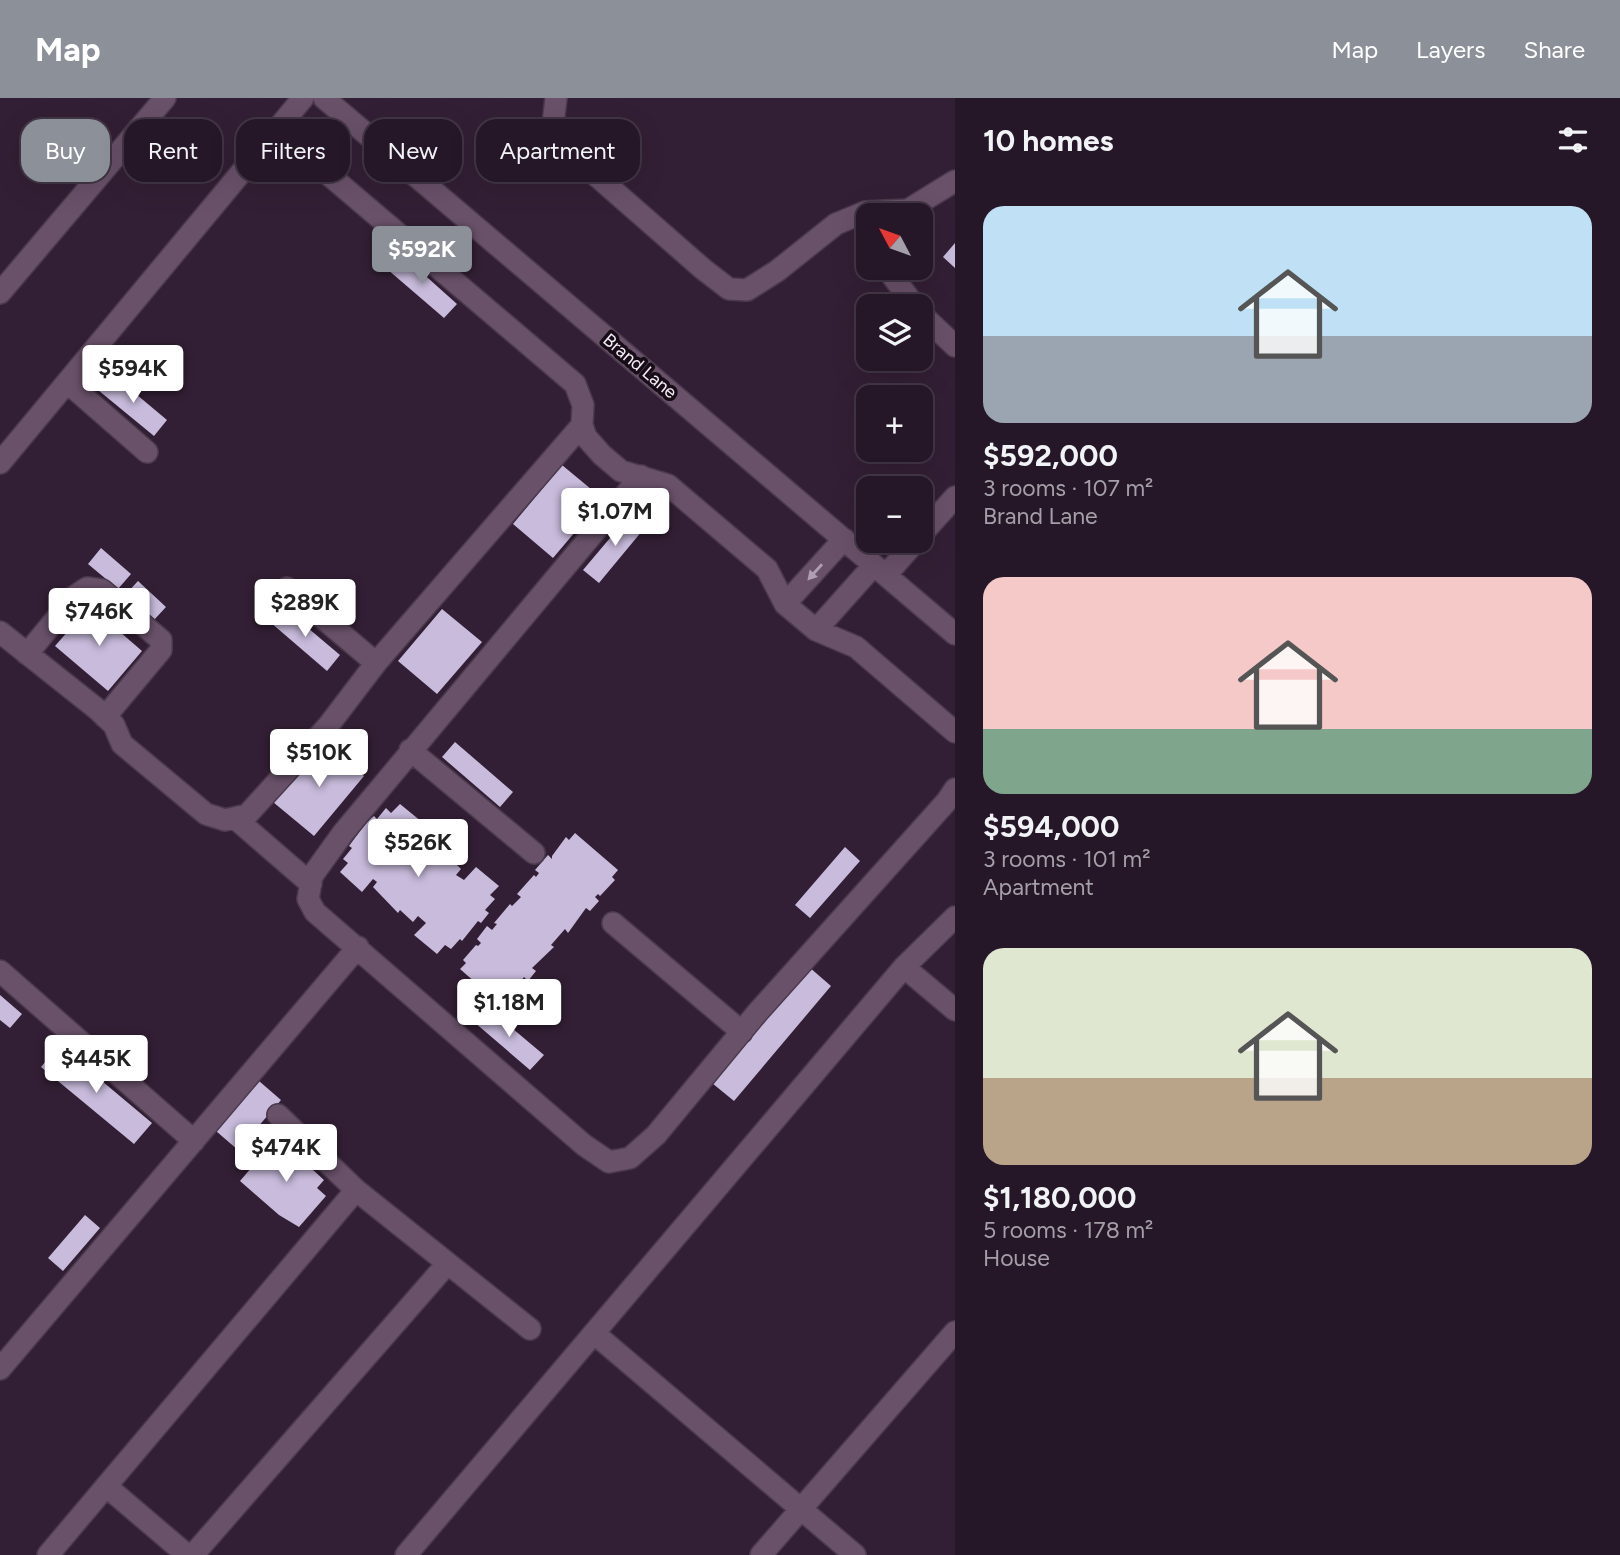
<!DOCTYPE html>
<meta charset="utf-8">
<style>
:root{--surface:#261728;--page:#2e2030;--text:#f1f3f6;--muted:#a49fa8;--line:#423645;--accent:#8c9099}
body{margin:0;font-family:Figtree,sans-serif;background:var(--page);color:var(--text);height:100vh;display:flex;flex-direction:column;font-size:26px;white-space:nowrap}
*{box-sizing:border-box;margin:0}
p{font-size:23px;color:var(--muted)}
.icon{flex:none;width:38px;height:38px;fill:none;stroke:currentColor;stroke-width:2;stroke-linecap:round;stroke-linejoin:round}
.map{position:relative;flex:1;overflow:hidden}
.sheet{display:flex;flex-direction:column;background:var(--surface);width:665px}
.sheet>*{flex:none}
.top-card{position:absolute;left:21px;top:21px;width:665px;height:63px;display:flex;gap:14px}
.needle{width:46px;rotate:311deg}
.buttons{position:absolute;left:856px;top:105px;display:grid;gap:14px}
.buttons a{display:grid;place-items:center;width:77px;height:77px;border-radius:14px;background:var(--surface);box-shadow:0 7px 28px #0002,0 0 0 2px var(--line);font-size:35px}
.price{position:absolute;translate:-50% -60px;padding:0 16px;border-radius:7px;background:#fff;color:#222;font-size:23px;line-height:46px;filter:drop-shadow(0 2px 4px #0008)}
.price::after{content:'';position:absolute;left:50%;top:42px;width:21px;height:16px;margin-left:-10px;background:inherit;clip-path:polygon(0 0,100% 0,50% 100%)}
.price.active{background:var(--accent);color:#fff}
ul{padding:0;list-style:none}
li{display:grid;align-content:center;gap:14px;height:371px;padding:0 28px}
li span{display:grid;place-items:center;height:217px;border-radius:21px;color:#555}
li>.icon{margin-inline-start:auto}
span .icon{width:126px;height:126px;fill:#fffc;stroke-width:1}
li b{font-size:30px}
h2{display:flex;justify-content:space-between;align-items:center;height:84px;padding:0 28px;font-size:30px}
.chip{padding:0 24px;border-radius:21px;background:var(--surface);box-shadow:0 7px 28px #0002,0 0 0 2px var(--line);font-size:24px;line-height:63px}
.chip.active{background:var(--accent);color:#fff}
header{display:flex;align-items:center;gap:42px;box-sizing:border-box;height:98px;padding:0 35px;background:var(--accent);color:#fff}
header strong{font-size:33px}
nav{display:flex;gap:38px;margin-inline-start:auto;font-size:24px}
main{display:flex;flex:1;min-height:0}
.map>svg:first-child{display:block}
</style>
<header>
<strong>Map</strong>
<nav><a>Map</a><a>Layers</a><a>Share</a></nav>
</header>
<main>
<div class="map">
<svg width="955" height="1457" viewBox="0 0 955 1457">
<rect width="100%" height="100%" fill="#331f35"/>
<path fill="#c8bbdc" d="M955 145V170L943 159Z
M400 155 457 206 444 220 387 171Z
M112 276 167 322 154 338 98 292Z
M562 367 603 401 553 460 513 426Z
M632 414 647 427 599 485 583 472Z
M101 450 131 476 118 491 88 466Z
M138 483 166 509 153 523 125 497Z
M90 508 142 553 108 593 55 548Z
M283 509 340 557 327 573 270 524Z
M442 511 482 544 437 596 398 563Z
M455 644 513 694 500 709 442 659Z
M324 645 364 678 314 738 273 704Z
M400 706 422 724 410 738 414 741 419 736 433 747 435 745 461 771 456 777 464 782 476 769 499 788 490 797 495 801 485 812 489 815 481 825 478 823 462 843 460 841 451 851 445 847 437 856 414 837 426 825 418 818 413 824 400 812 398 815 373 789 377 784 373 781 362 794 340 774 348 765 343 761 352 750 349 748 366 725 374 718 377 721 386 710 391 715Z
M575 735 618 772 612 779 615 782 600 798 598 796 595 799 599 803 590 813 586 810 568 835 565 831 551 847 554 849 532 870 536 873 528 883 524 879 509 900 506 898 500 906 460 871 466 865 463 862 476 847 478 848 481 845 477 841 487 828 492 832 497 826 494 825 510 806 512 808 521 799 517 796 534 777 536 779 539 775 535 772 548 757 552 761V758L566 739 569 742Z
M845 749 860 763 810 820 795 807Z
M809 869 831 888 734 1003 712 985Z
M0 897 22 916 10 930 0 922Z
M487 909 544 957 530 972 474 924Z
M59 947 152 1025 134 1046 41 969Z
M259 983 281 1002 238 1052 216 1033Z
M282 1045 299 1059 301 1056 316 1069 313 1072 324 1082 317 1090 326 1098 299 1129 279 1117 240 1083 270 1048 275 1052Z
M85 1117 100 1130 63 1173 48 1160Z"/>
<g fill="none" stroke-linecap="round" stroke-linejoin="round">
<defs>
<path id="minor" d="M324 0 955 536
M556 0 552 35 559 45 703 171 729 191 747 192 777 173 836 126 865 114 908 112 955 83
M275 31 575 286 583 307 582 327 586 339 602 357 621 373 668 387 767 471 785 506 816 532 856 549 955 634
M890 170 893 179 915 208
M0 195 165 0
M920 215 955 248
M68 285 147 354
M0 365 303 0
M641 378 343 735 312 778 308 801 315 814 584 1047 609 1064 630 1060 656 1037 757 915 947 703 955 691
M920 438 955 399
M886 477 916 443
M287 490 376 565
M785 506 844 441
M816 532 874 467
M0 534 97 611 114 627 122 646 206 716 225 722 247 717 328 628 376 565 582 327
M27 556 75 498 87 490 102 492 161 542V552L105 619
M410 652 534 755
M236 721 311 786
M613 825 742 934
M904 869 955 912
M0 873 194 1043
M278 1017 356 1092 530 1231
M595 1236 855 1457
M0 1271 358 849
M106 1388 187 1457
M48 1457 356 1092
M193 1457 447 1166
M406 1457 904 869 955 819
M761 1457 955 1234"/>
</defs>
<use href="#minor" stroke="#4b3a4d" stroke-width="24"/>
<use href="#minor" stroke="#69516a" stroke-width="21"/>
</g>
<defs><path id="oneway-solid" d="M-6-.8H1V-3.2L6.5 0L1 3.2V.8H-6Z" transform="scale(1.75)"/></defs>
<use fill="#b09eb2" href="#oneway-solid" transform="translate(815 474) rotate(132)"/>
<g text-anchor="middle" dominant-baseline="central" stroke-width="7" stroke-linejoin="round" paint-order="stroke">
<g font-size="18" fill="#f8eaf9" stroke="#160d16">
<text transform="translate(640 268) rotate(40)">Brand Lane</text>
</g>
</g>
</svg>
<div class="buttons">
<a><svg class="needle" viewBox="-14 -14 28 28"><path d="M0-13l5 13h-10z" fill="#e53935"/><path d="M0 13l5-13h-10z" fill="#a49fa8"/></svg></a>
<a><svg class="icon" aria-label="layers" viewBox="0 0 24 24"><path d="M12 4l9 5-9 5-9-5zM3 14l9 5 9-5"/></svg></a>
<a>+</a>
<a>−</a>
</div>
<b class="price active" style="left:422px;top:188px">$592K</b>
<b class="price" style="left:133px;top:307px">$594K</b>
<b class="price" style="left:615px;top:450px">$1.07M</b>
<b class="price" style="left:305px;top:541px">$289K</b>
<b class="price" style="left:99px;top:550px">$746K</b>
<b class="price" style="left:319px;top:691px">$510K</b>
<b class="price" style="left:418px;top:781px">$526K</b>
<b class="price" style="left:509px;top:941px">$1.18M</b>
<b class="price" style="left:96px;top:997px">$445K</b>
<b class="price" style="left:286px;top:1086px">$474K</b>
<div class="top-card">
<a class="chip active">Buy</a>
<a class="chip">Rent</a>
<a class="chip">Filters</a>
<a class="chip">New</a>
<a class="chip">Apartment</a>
</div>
</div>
<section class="sheet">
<h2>10 homes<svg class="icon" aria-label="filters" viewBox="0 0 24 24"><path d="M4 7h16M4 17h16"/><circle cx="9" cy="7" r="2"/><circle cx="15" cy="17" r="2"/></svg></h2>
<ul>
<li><span style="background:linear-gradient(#bfe0f5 60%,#9aa5b1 0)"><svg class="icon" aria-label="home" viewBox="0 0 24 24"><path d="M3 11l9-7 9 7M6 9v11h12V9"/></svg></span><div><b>$592,000</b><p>3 rooms · 107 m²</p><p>Brand Lane</p></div></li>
<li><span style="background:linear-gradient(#f6c9c9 70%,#7fa58c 0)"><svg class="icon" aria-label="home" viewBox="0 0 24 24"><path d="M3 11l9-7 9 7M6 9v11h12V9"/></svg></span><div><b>$594,000</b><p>3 rooms · 101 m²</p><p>Apartment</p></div></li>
<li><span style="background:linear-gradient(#dfe7d0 60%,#b9a48a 0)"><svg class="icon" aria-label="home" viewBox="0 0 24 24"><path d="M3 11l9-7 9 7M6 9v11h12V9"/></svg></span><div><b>$1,180,000</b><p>5 rooms · 178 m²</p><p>House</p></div></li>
</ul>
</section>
</main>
